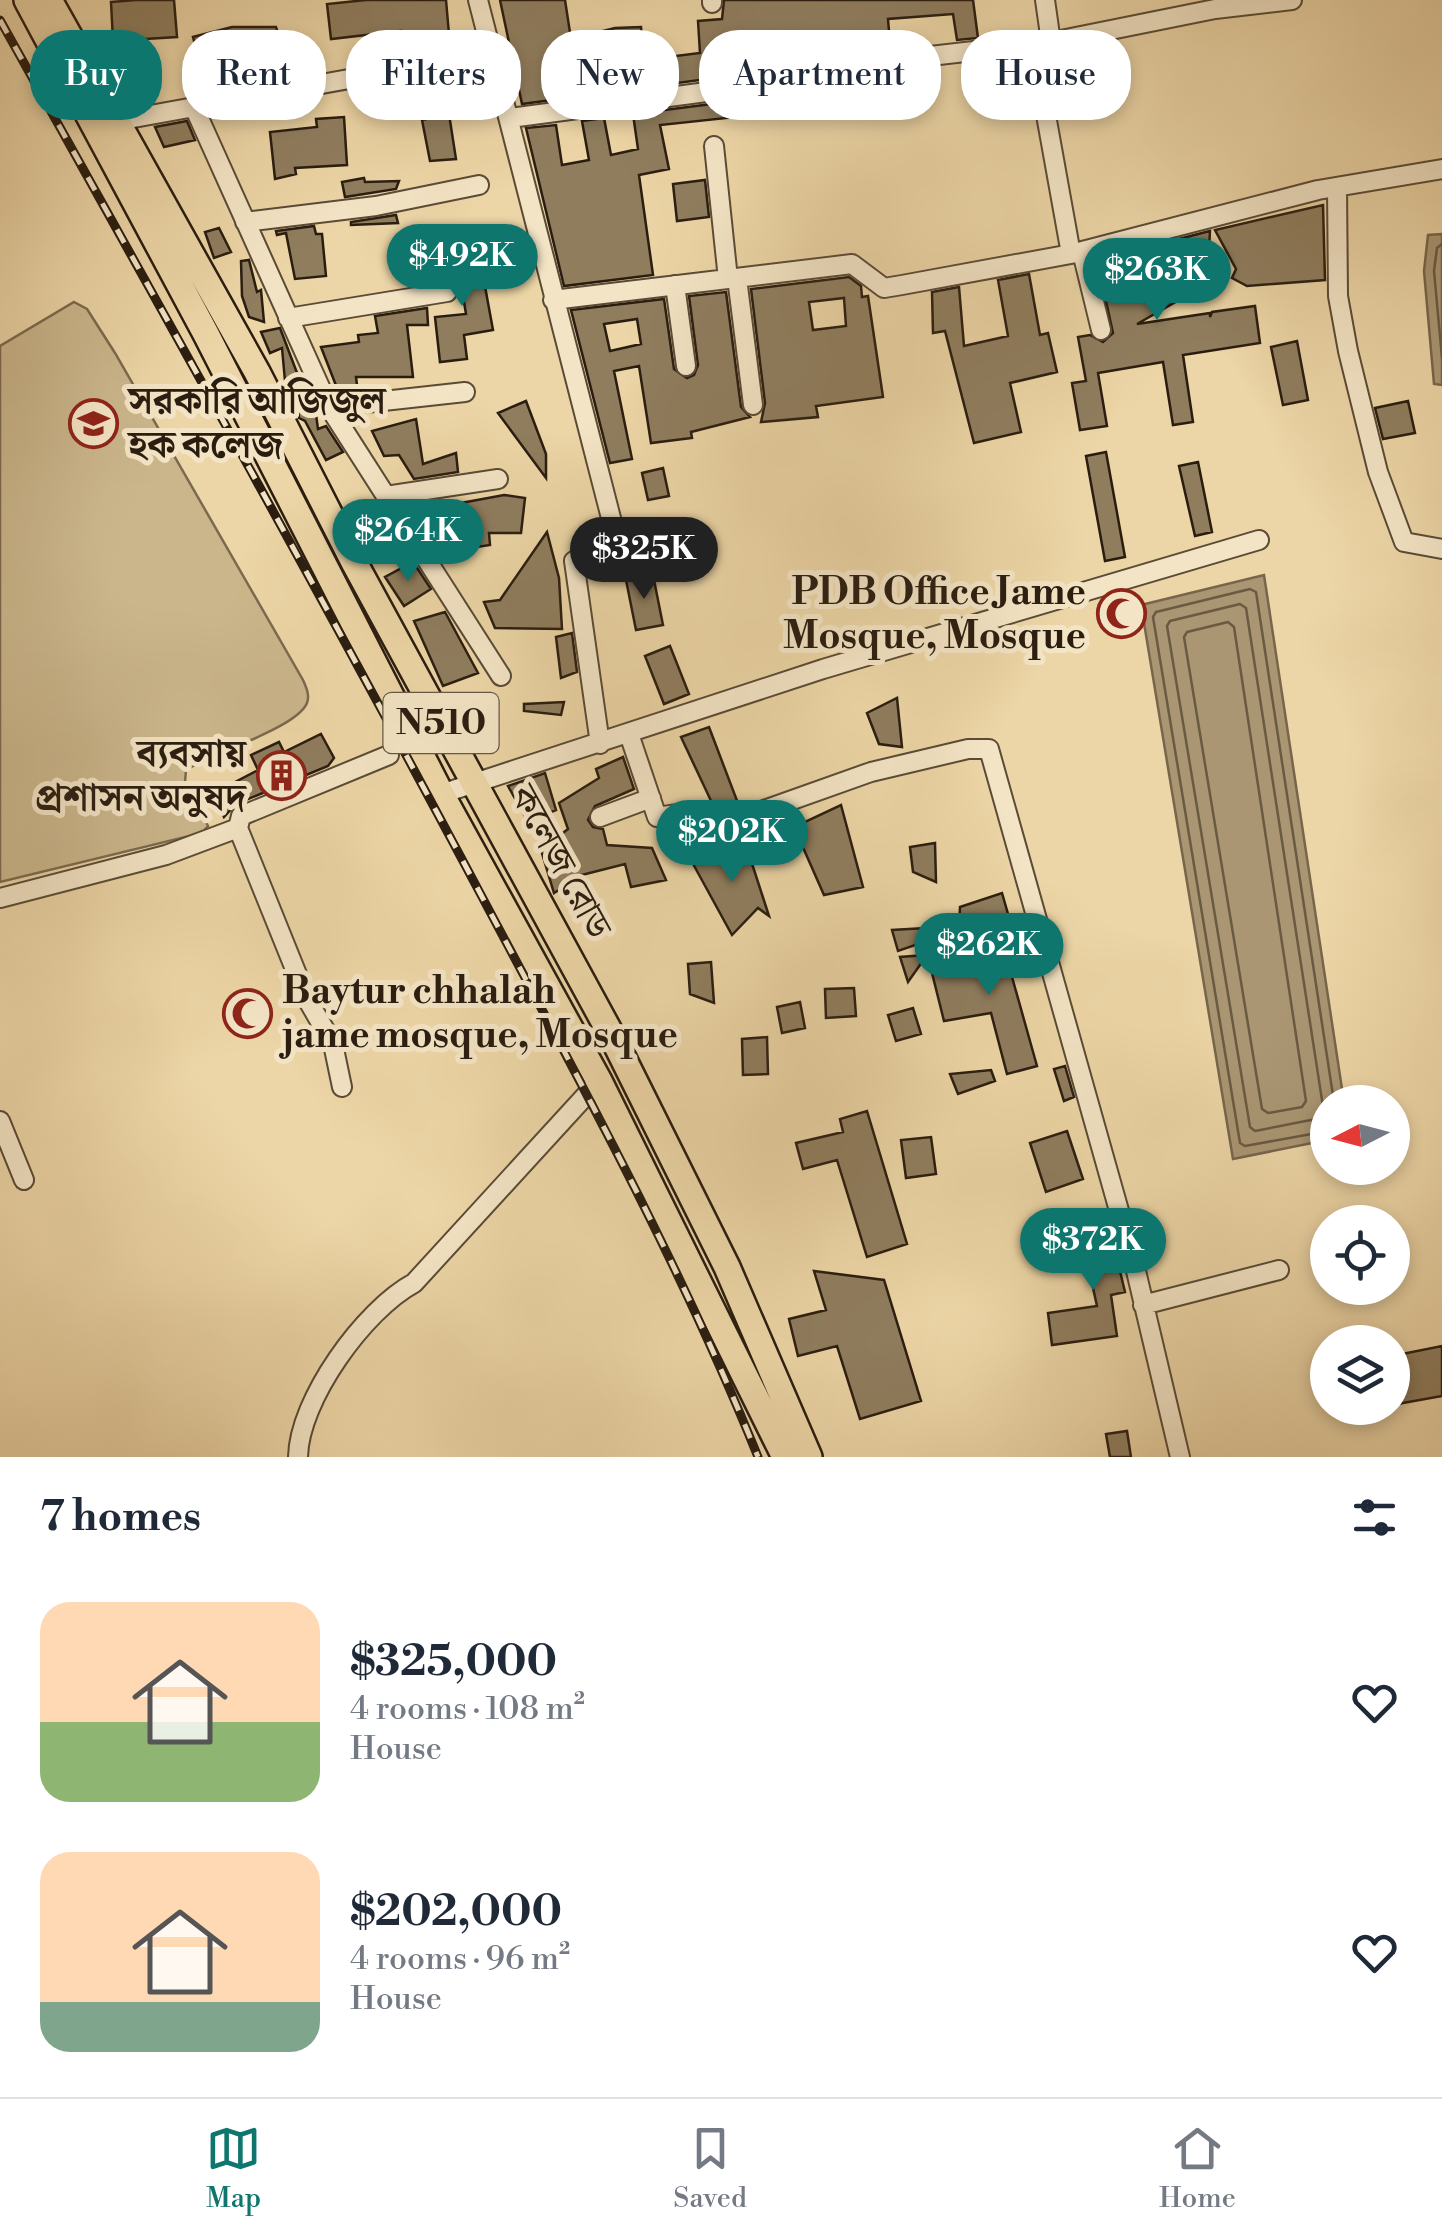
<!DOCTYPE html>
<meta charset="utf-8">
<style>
:root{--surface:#fff;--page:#f2f2f3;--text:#1f2937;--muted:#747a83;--line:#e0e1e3;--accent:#0f766e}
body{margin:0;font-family:"Libre Bodoni","Noto Serif Bengali",serif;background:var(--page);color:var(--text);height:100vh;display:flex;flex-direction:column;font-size:38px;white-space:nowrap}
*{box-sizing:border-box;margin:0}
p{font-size:32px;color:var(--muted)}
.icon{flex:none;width:55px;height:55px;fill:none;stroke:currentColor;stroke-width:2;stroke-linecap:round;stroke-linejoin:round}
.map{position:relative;height:1457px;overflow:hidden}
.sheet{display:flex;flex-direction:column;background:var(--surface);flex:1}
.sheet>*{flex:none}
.hud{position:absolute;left:30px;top:30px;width:1382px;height:90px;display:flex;gap:20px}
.needle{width:65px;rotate:264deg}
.fabs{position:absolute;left:1310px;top:1085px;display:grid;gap:20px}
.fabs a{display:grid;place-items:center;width:100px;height:100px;border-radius:50%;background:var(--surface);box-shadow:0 5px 15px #0003;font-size:50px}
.price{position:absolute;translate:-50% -85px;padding:0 22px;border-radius:35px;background:var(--accent);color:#fff;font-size:32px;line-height:65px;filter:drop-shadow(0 2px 5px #0008)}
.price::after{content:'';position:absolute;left:50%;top:60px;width:30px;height:22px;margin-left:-15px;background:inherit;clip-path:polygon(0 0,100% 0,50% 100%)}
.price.current{background:#222;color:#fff}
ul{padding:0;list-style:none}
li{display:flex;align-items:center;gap:30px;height:250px;padding:0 40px}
li span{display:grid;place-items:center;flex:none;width:280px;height:200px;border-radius:30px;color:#555}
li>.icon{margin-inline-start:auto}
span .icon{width:120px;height:120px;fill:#fffc;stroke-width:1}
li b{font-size:42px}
h2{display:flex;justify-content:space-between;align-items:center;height:120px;padding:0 40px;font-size:42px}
.tag{padding:0 35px;border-radius:40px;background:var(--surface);box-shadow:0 5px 15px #0003;font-size:35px;line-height:90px}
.tag.current{background:var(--accent);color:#fff}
.tabs{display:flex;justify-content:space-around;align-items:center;height:140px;border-top:2px solid var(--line);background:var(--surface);font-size:28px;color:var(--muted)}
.tabs a{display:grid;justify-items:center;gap:5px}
.tabs .current{color:var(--accent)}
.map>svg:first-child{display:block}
</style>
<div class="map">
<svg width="1442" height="1457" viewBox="0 0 1442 1457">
<rect width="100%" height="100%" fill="#ecd5a6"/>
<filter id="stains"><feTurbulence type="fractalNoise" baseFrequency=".002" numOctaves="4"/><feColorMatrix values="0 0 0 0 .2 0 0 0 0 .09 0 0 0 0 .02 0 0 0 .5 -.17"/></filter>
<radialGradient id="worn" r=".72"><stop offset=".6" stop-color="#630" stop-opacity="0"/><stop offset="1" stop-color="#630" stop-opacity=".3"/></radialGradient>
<path fill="#cbb68c" stroke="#7a6a4e" stroke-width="2.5" d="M74 302 87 309 115 353 303 680C306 687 310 695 307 703 297 728 210 754 186 770L185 782 208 826 202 833 0 882V346Z"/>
<path fill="#aa9673" stroke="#77664b" stroke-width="2.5" d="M1442 234V385L1434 384 1424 271 1428 235Z
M1264 575 1344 1102H1328L1327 1140 1233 1159 1141 605Z"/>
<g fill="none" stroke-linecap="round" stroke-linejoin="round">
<path stroke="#6a5a42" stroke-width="2.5" d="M1442 244 1437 248 1434 271 1442 358
M1240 604 1246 608 1324 1113 1321 1118 1255 1131 1250 1127 1167 626 1170 621Z
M1228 622 1234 627 1306 1101 1302 1107 1268 1113 1262 1109 1184 637 1187 632Z
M1328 1131 1245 1146 1240 1143 1153 617 1156 612 1250 589 1256 592 1334 1102"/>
</g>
<path fill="#8f7d5e" stroke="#2a1d10" stroke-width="2.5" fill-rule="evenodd" d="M136 0H174L177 37 113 41 111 2Z
M366 0H446L449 34 401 38V31L331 39 327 4Z
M500 0H565L571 39 615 28 641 27 644 60 700 53 698 21 722 19 724 0H973L978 38 957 40 953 14 888 19 890 43 833 47 834 54 744 68V74L522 104Z
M232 27H276L284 53 204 81 193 37Z
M423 78 426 111H380L376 87Z
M735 101 736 117 660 125 669 169 639 175 653 275 564 286 526 128 556 125 562 165 589 160 582 121 604 118 611 155 638 149 633 114Z
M449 114 456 159 430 161 422 120Z
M344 117 347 165 295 168 296 174 275 179 270 132 317 127 316 119Z
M187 121 195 140 164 147 155 127Z
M364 178 365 182 399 181 396 189 345 197 342 182Z
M705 180 709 217 677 221 673 184Z
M1323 205 1325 280 1247 286 1232 278 1236 269 1215 230Z
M396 215 398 223 351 225V222Z
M314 226 316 234H322L326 276 295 279 286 233 277 235 276 231Z
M219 228 231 252 214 258 205 232Z
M1210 231 1207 284 1137 324 1210 313V317L1212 312 1255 306 1260 343 1183 355 1193 422 1173 425 1163 362 1098 373 1107 426 1080 430 1072 383 1086 381 1078 337 1090 335 1103 342 1113 333 1097 260Z
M480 259 493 330 464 335 467 359 440 362 435 317 466 314 461 284 446 280 429 282 426 268H457L456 264Z
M249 260 257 292 261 290 264 322 249 317 242 296 241 261Z
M1029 274 1040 335 1048 333 1057 372 1010 383 1021 432 974 443 945 331 933 333 932 292 959 287 964 346 1008 336 998 280Z
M849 277 861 286 862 297 868 296 883 397 816 406 818 417 761 422 765 403 751 289ZM844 298 846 326 813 330 809 302Z
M726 292 741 407 750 417 691 432 692 438 651 443 639 366 614 371 632 459 610 463 571 310 664 299 674 369 687 378 694 375 698 365 689 296ZM637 319 641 344 610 351 604 324Z
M427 308 428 325H407L413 377H356L357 385 337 388 321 347 359 342 358 335 378 333 375 316Z
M280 328 305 394H309L315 407 318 429 326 426 343 452 326 460 305 421 299 418 297 398H289L286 392 282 348 270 353 261 332Z
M1297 341 1308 400 1283 405 1271 347Z
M526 401 546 454V478L498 413Z
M1408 401 1415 433 1383 439 1375 408Z
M416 419 423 464 456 453 458 472 414 479 399 455 384 456 372 431Z
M1106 452 1125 557 1105 561 1086 456Z
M1198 462 1212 532 1195 536 1179 466Z
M663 468 669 496 648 500 642 473Z
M504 495 525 498 521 533H489L490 545 444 552 431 517 461 503Z
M358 508H379L397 536 381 550Z
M547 532 559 578 562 629 495 628 484 602 500 600Z
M413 562 431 589 404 606 385 577Z
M653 575 663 625 636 630 626 580Z
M445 612 478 673 443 686 414 621Z
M572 633 577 672 561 678 556 637Z
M670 646 689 694 664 704 645 656Z
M897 698 902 747 879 744 867 713Z
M564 702 561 715 524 711V704Z
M709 727 739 806 735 807 712 803 681 737Z
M321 734 334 758 328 766 236 804 224 817 214 793 258 770 251 755 279 742 284 752Z
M623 757 634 789 595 806 588 820 593 827 603 829 607 845 652 848 666 880 631 887 625 864 566 879 567 885 554 893 541 850 568 829 559 803 599 778 596 769Z
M545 773 556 810 528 822 508 786Z
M841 805 863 887 824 895 794 827Z
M745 842 769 916 758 908 732 935 692 862Z
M935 843 936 882 913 872 910 847Z
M1002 893 1008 914 959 930 960 907Z
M926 928 930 940 898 951 892 930Z
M1025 947 1028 975 1012 977 1037 1066 1007 1074 991 1013 944 1021 930 965 973 955 972 951Z
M927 955 908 982 900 957Z
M711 962 714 1003 690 994 688 964Z
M854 988 856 1016 826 1018 825 989Z
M800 1002 805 1028 782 1033 777 1007Z
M913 1008 921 1034 896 1041 888 1015Z
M767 1037 768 1074 743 1075 742 1039Z
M1065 1066 1074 1097 1064 1101 1054 1069Z
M991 1070 995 1081 958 1094 950 1074Z
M867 1111 907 1244 867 1257 837 1160 803 1169 796 1143 843 1132 840 1119Z
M1067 1131 1083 1179 1046 1192 1030 1143Z
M931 1137 936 1174 906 1178 901 1140Z
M1106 1213 1125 1292 1111 1295 1117 1336 1052 1345 1048 1313 1097 1306 1089 1270 1098 1268 1086 1218Z
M814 1271 884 1280 921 1401 860 1419 837 1346 798 1356 789 1319 826 1310Z
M1442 1346V1396L1392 1405V1356Z
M1127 1431 1131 1457H1110L1106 1434Z"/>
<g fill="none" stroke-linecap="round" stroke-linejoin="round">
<defs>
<path id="minor" d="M478 0 612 522 608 538 574 561 600 744
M712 0V3
M1045 0 1051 42 1046 115 1071 254
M194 107 329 407 501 676
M510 118 774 83 809 70 1051 42 1215 9 1292 0
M117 121 443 62
M714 146 728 279
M1337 187 1338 296 1348 351 1378 472 1404 542 1442 549
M245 222 376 206 479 185
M1082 252 1101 330
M737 278 753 405
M675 285 686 366
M553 300 852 264 884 288 902 285 1071 254 1318 190 1442 169
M288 318 447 292
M329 407 465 392
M386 496 498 479
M629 734 657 817 683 813 736 820 871 772 968 749H989L1136 1271 1180 1457
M441 794 823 669 1259 540
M600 817 651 798
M238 828 307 999 333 1044 342 1087
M0 898 166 855 238 828 241 816 389 755
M0 1121 24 1180
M1143 1305 1279 1270
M298 1457C299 1400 364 1310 414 1283L599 1081"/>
<path id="highway" d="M27 0 206 334 441 794 599 1081 785 1457
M49 0 257 372 355 564 613 1038 727 1267 809 1457"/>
</defs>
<use href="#minor" stroke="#5a4b36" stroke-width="22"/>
<use href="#highway" stroke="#2a1d10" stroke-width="30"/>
<use href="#minor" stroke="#f3e4c5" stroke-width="18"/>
<use href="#highway" stroke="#ecd5a6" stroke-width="25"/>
<defs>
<path id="rail" d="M0 20C162 310 324 600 480 893 578 1078 680 1263 758 1457"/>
</defs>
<use href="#rail" stroke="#2a1d10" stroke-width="9"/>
<use href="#rail" stroke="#f3e4c5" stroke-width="5" stroke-dasharray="15" stroke-linecap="butt"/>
</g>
<defs>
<symbol id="university-ring" viewBox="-11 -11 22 22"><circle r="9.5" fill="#f3e4c5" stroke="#8f2418" stroke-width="1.5"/><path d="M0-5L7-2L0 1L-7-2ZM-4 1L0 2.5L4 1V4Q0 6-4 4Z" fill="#8f2418"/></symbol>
<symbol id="mosque-ring" viewBox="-11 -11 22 22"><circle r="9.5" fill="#f3e4c5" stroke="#8f2418" stroke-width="1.5"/><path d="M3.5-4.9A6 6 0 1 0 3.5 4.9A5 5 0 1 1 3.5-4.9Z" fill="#8f2418"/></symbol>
<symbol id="building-ring" viewBox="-11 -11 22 22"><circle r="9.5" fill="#f3e4c5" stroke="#8f2418" stroke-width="1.5"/><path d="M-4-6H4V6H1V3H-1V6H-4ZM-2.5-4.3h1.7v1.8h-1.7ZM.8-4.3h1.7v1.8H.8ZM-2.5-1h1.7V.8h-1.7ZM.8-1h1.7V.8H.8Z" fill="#8f2418"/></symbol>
</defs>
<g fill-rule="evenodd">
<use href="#university-ring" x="66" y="396" width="55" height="55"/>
<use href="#mosque-ring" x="1094" y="586" width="55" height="55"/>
<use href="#building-ring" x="254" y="748" width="55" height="55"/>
<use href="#mosque-ring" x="220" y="986" width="55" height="55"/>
</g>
<g text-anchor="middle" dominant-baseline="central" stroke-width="10" stroke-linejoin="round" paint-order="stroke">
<rect fill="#f3e4c5" stroke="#665946" stroke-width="2.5" x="383.5" y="693" width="115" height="60" rx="8"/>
<g font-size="35" font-weight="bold" fill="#2a1d10">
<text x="441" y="723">N510</text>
</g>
<g font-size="38" font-weight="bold" fill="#2a1d10" stroke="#f3e4c5" text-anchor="start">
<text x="128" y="401">সরকারি আজিজুল<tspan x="128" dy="44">হক কলেজ</tspan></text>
<text x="1086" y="592" text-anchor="end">PDB Office Jame<tspan x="1086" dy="44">Mosque, Mosque</tspan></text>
<text x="246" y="754" text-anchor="end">ব্যবসায়<tspan x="246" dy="44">প্রশাসন অনুষদ</tspan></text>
<text x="282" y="991">Baytur chhalah<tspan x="282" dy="44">jame mosque, Mosque</tspan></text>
</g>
<g font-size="38" fill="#2a1d10" stroke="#f3e4c5">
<text transform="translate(560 862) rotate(61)">কলেজ রোড</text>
</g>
</g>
<rect width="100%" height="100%" filter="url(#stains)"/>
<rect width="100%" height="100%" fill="url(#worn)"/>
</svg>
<div class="fabs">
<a><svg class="needle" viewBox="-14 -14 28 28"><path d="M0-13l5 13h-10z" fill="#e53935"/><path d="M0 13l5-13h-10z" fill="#747a83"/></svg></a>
<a><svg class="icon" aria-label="locate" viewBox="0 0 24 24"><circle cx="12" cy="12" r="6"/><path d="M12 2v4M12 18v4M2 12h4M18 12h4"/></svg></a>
<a><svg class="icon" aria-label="layers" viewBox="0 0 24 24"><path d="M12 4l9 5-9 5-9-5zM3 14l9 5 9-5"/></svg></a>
</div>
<b class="price" style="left:462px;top:309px">$492K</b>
<b class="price" style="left:1157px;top:323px">$263K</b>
<b class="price" style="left:408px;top:584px">$264K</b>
<b class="price current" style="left:644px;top:602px">$325K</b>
<b class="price" style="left:732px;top:885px">$202K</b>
<b class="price" style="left:989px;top:998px">$262K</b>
<b class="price" style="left:1093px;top:1293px">$372K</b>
<div class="hud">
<a class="tag current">Buy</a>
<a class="tag">Rent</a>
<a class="tag">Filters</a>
<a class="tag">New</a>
<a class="tag">Apartment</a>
<a class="tag">House</a>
</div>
</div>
<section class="sheet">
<h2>7 homes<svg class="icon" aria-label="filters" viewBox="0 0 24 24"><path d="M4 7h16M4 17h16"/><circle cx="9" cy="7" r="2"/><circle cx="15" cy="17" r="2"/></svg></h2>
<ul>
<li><span style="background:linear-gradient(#ffd9b3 60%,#8fb573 0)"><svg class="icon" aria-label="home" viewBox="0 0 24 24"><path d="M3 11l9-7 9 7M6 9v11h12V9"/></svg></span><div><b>$325,000</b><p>4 rooms · 108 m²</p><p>House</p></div><svg class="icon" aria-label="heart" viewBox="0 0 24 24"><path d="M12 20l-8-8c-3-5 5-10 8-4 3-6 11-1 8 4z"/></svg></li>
<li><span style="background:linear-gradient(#ffd9b3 75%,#7fa58c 0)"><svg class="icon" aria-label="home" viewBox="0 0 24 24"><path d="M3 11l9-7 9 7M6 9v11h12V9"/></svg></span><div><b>$202,000</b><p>4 rooms · 96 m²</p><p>House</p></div><svg class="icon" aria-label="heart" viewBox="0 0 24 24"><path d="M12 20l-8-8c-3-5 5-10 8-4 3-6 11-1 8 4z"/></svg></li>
</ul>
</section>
<nav class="tabs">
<a class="current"><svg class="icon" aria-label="map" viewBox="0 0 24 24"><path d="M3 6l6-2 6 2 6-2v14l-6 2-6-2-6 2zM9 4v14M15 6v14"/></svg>Map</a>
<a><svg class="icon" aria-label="saved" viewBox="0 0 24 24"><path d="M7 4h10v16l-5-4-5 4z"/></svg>Saved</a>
<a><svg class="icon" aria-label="home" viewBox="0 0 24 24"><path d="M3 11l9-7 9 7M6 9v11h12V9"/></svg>Home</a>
</nav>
